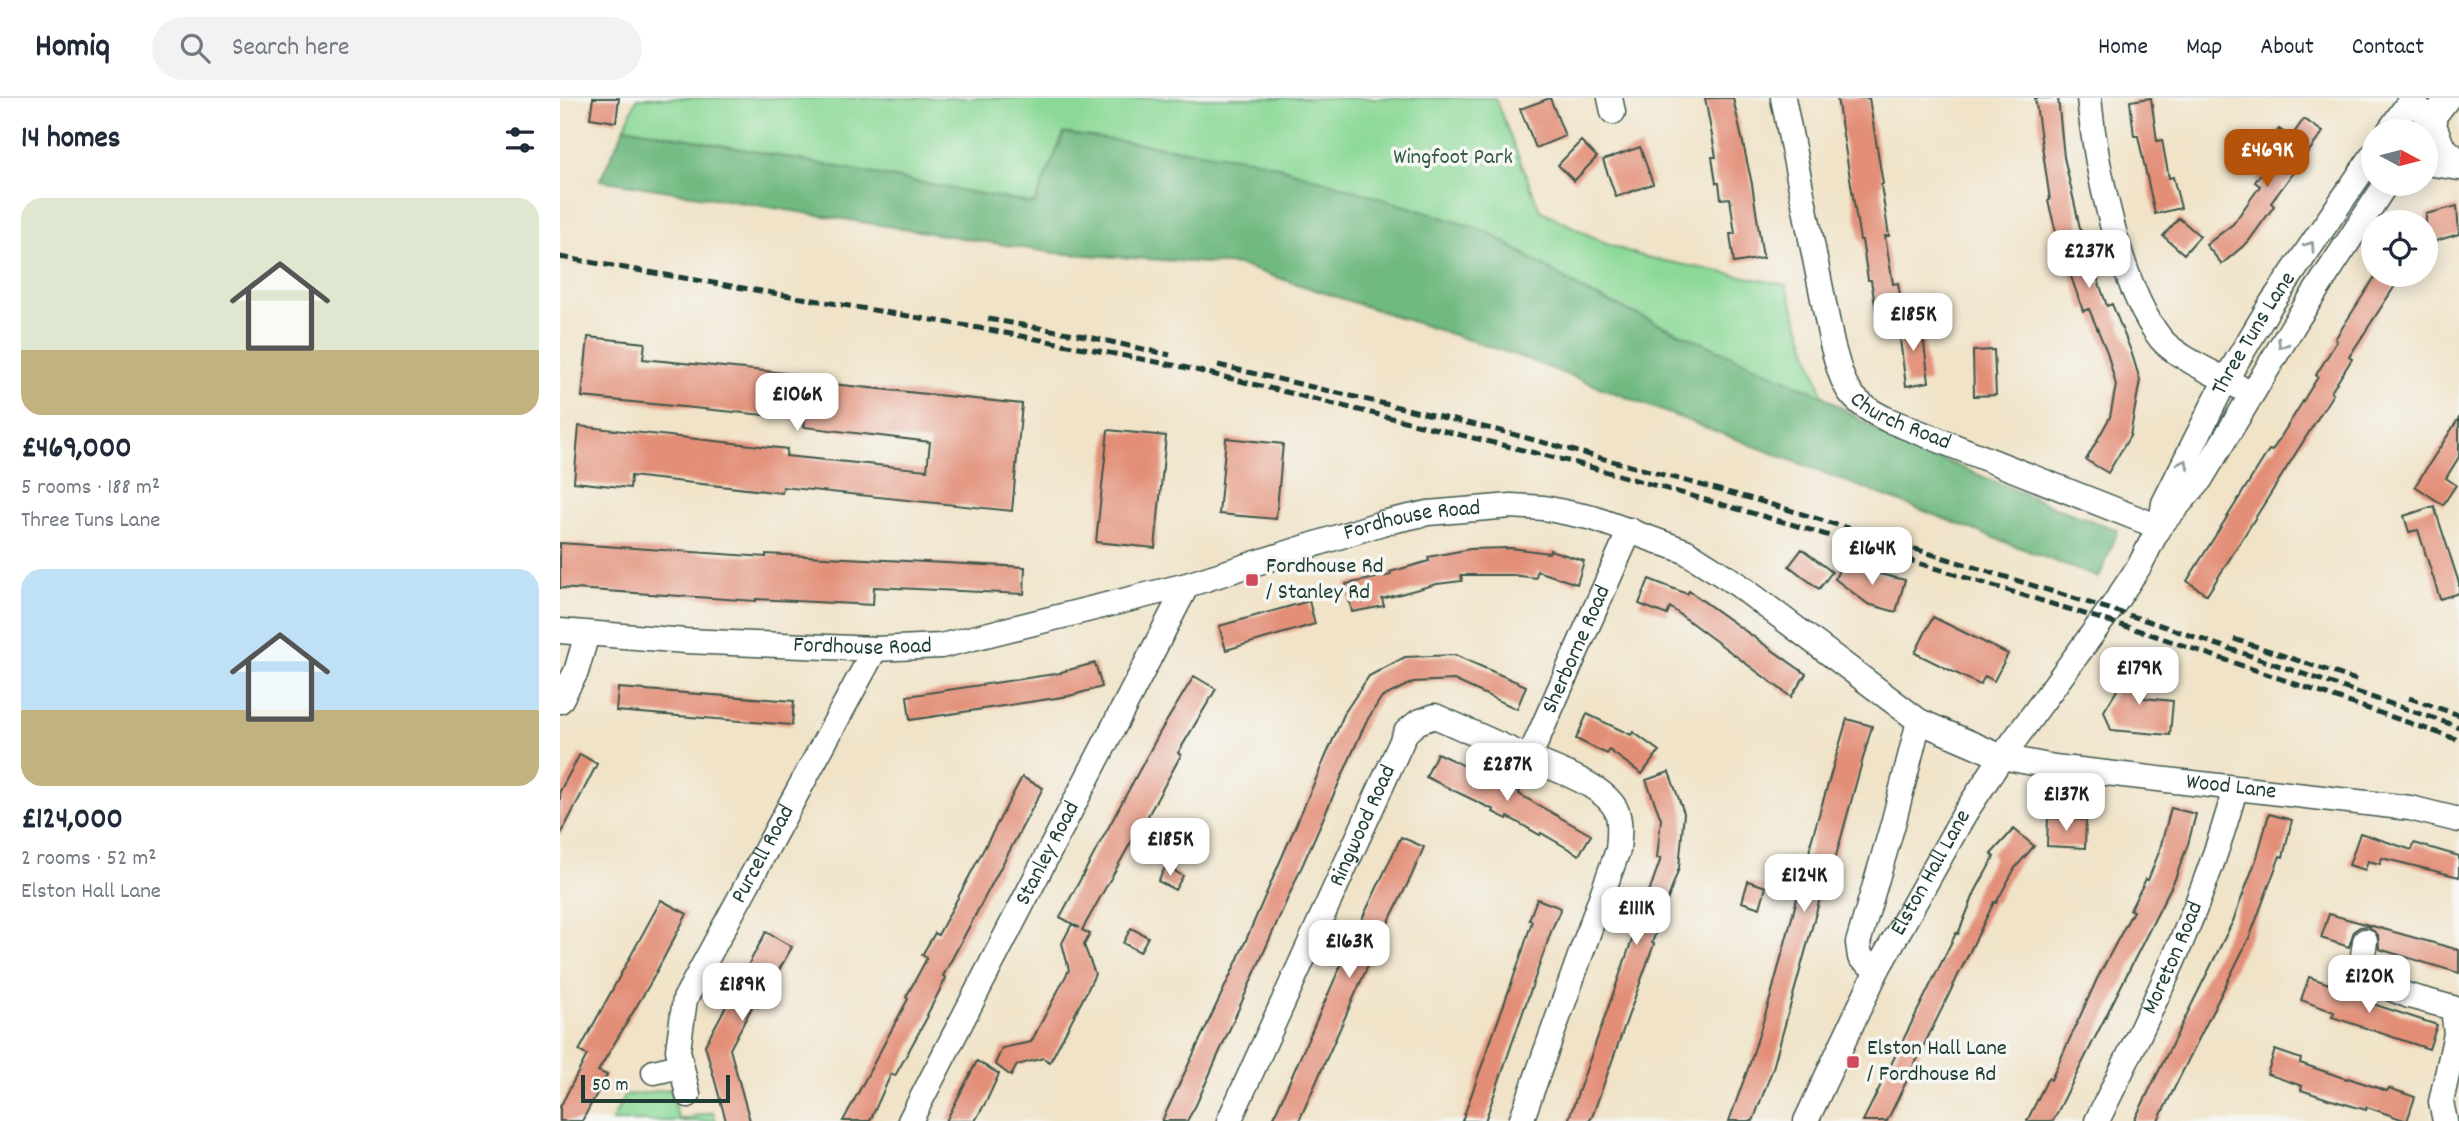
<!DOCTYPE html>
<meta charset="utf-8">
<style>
:root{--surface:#fff;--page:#f2f2f3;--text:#1f2937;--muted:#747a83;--line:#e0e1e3;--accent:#b45309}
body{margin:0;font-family:Dekko,sans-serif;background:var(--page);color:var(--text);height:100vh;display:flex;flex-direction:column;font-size:26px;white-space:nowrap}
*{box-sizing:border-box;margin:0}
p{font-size:23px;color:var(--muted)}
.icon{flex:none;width:38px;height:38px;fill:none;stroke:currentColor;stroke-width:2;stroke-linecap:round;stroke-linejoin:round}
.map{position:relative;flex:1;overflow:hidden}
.details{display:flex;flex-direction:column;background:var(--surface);width:560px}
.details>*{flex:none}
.needle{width:46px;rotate:97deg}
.controls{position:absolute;left:1801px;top:21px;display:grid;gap:14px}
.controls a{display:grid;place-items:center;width:77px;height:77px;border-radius:50%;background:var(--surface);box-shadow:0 4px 18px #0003;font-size:35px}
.scale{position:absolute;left:21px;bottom:18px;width:149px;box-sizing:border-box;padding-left:7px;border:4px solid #1f3d34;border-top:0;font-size:19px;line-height:24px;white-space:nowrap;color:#1f3d34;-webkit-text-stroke:5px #f6f6f2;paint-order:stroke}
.price{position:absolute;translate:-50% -60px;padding:0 16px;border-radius:14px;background:#fff;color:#222;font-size:23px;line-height:46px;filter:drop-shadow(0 2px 4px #0008)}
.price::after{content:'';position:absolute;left:50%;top:42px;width:21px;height:16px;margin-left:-10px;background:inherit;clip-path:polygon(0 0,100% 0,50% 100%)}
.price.on{background:var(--accent);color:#fff}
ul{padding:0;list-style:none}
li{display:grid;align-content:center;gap:14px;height:371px;padding:0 21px}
li span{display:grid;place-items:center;height:217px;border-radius:21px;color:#555}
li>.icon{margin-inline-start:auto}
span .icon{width:126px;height:126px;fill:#fffc;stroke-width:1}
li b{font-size:30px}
h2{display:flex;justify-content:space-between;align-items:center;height:84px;padding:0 21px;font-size:30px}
header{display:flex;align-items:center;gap:42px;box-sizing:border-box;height:98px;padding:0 35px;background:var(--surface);border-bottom:2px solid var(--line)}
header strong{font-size:33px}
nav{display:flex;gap:38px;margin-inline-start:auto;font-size:24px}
.search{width:490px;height:63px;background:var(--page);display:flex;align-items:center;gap:18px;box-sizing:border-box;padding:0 24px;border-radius:38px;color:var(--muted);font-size:26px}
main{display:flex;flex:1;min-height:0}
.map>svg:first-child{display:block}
</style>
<header>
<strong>Homiq</strong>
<div class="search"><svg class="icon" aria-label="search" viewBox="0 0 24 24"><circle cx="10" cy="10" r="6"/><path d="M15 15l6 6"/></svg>Search here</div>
<nav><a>Home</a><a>Map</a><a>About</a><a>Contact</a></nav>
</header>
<main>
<section class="details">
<h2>14 homes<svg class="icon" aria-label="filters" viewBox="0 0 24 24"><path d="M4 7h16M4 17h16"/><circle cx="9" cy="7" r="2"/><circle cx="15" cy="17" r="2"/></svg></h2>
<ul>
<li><span style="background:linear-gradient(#dfe7d0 70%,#c2b280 0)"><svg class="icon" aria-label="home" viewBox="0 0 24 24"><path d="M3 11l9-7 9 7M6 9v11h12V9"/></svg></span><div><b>£469,000</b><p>5 rooms · 188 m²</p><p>Three Tuns Lane</p></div></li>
<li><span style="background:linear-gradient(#bfe0f5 65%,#c2b280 0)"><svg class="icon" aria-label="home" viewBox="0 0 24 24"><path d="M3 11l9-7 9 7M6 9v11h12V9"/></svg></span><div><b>£124,000</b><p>2 rooms · 52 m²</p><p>Elston Hall Lane</p></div></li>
</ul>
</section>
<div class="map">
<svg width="1899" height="1023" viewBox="0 0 1899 1023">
<rect width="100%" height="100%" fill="#f6f6f2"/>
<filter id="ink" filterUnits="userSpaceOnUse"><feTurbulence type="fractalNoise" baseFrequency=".0143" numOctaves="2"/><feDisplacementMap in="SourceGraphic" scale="14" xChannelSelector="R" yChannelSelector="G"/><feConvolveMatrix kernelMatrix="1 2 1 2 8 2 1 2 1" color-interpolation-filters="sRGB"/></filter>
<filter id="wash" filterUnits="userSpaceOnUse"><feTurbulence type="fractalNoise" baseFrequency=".00686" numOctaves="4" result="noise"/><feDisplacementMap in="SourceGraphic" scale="28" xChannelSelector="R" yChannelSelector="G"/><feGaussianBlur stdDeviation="1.57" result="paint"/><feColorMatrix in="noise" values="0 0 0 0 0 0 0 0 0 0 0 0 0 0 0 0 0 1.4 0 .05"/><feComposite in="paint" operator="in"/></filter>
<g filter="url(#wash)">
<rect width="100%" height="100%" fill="#f0e3c8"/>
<path fill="#8bd997" stroke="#558b66" stroke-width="2" d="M77 0H935L980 112 1046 146 1085 159 1226 187 1263 298 1026 194 926 133 474 106 65 29Z
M110 991 119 1022 153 1014 156 1023H52L64 998Z"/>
<path fill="#70b980" stroke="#487b5a" stroke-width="2" d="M65 29 474 106 504 35 697 62 926 133 1026 194 1263 298 1324 337 1502 412 1558 432 1539 480 961 259 679 167 495 155 40 82Z"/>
<g id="blocks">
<path fill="#e38f78" d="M33 0H59L56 24 30 20Z
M990 0 1005 38 976 50 960 11Z
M1145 0H1173L1192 86 1203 160 1174 165 1170 136H1175L1170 100 1161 101 1159 85H1156L1152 59H1156Z
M1277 0H1309L1323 86 1321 87 1329 138H1325L1333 186 1338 185 1344 222 1318 226 1311 182H1308L1302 142H1300Z
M1475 0H1498L1504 59 1520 130 1547 208 1552 206 1571 253 1580 282 1570 338 1548 375 1526 362 1550 319 1556 287 1547 254 1529 211 1523 213 1497 138 1488 103 1490 102Z
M1591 0 1597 43 1602 42 1609 80 1613 79 1621 110 1595 116 1578 38H1574L1570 3Z
M1744 21 1763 34 1711 105 1714 108 1688 144 1662 166 1646 147 1673 126 1700 88 1695 84 1718 51 1710 45 1719 31 1731 39Z
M1021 43 1037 59 1014 83 998 67Z
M1080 49 1093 86 1056 99 1043 62Z
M1897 108 1899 136 1866 146V116Z
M1619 120 1640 138 1624 156 1603 138Z
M1816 177H1842L1789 259 1792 261 1771 294 1773 296 1647 497 1627 483 1709 352 1712 353 1758 279 1756 277 1777 243 1775 241Z
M1361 223 1369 284 1346 288 1338 226Z
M28 239 85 245 83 261 234 276V282L462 306 452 413 223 389 222 395 71 378 70 390 14 384 19 328 227 351 226 358 367 372 370 344 244 329 245 321 22 299Z
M1434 252 1436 297 1414 298 1413 253Z
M1899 320V359L1886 380 1896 387 1883 407 1855 388Z
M548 332 606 338 595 450 536 444Z
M666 340 723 346 716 421 659 416Z
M1874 408 1899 485V495L1880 501 1858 432 1849 434 1844 418Z
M0 445 206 459V456L465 469 464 496 314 489 313 507 196 501V503L0 490Z
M950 450 989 455 990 452 1024 463 1017 486 977 473 976 480 952 477H901L902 483 877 486 822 501 824 508 792 514 786 486 831 477 830 474 869 463 868 459 910 451Z
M1242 451 1272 474 1259 491 1229 468Z
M1281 467 1345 482 1336 514 1308 506 1275 481Z
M1089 481 1127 496 1129 493 1246 576 1231 599 1110 509 1107 517 1079 506Z
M749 503 755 526 666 552 659 528Z
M1373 519 1448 556 1434 583 1425 578 1420 587 1355 555Z
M895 557 966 588 957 611 894 582 853 584 821 600 806 624 636 1007 627 1023H602L676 865 785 614 809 578 845 559Z
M535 565 542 589 509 598 350 622 347 598 501 575V574Z
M1572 568 1595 579 1583 600 1613 603 1610 637 1551 632 1544 613Z
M634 578 656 591 618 655 621 657 577 738 575 737 522 832 530 836 524 847 535 876 528 891 490 964 483 960 457 967 451 978 435 966 442 950 471 944 509 872 502 845 512 826 520 830 500 819 600 634Z
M58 590 234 603 232 627 56 613Z
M1027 616 1071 637 1073 634 1099 653 1082 676 1049 652 1047 656 1016 641Z
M1287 621 1312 628 1271 776H1269L1259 804 1213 970 1193 1023H1169L1190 965 1210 901 1238 797 1231 796 1237 777 1245 780 1251 744Z
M877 655 960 694 959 696 1031 737 1019 757 981 735 980 737 948 719 947 721 933 714 934 712 866 679Z
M20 656 37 666 0 738V693Z
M1109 674 1124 715 1119 770 1092 845 1094 846 1032 1019 1029 1023H1008L1101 760H1097L1101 721 1086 682Z
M462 679 483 690 383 878 386 880 367 917 368 918 335 978 331 976 310 1023H283L348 901 346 899 367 860 362 857 375 835 378 837Z
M1611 710 1636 716 1628 746 1615 781 1493 1023H1467L1488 980 1491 982 1537 881 1573 813 1570 812 1586 781 1588 782 1599 754Z
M1709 716 1732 722 1723 759 1720 758 1690 838 1598 1023H1574L1673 823 1697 759Z
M1488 720 1526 722 1525 750 1487 748Z
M1454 731 1474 748 1455 770 1436 805 1434 804 1327 1023H1303L1396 835 1398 836 1415 794 1434 759 1431 756Z
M1800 735 1852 752 1854 745 1899 758V779L1822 760 1820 766 1808 763 1805 772 1789 767Z
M841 739 864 749 851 779 817 847 739 1023H712L792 842Z
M606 768 623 778 615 792 598 783Z
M1188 783 1206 789 1200 810 1182 804Z
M977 801 1001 810 992 831 925 1023H902L959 864 972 823 969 822Z
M101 802 127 816 91 884 38 973 47 977 22 1023H0V1009L27 957 19 953Z
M1769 816 1899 852V875L1819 851 1818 837 1808 828 1800 829 1794 833 1789 849 1761 840Z
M571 830 588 839 580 854 563 845Z
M206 834 232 849 198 909 193 907 170 951 190 1023H166L145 947Z
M1749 879 1775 888 1773 893 1877 927 1869 951 1772 919 1774 914 1741 902Z
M1715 952 1741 961 1740 965 1787 981 1788 980 1827 993 1829 990 1855 999 1847 1023 1807 1009 1806 1012 1768 1001 1741 992 1742 988 1707 976Z
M417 963 439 976 427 1002 415 1023H386Z"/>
</g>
</g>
<g filter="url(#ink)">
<use href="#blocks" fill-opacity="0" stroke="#3e564a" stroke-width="2"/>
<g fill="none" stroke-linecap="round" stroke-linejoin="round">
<defs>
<g id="minor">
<path d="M1050 0 1053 14"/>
<path id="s1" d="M1223 0 1272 246C1284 289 1286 302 1328 322L1599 429"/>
<path d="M1529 0C1535 65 1560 190 1601 241 1616 259 1658 277 1679 289"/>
<path d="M1849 3 1872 21 1882 48 1899 63"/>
<path d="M1829 33 1852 0"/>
<path d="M1863 33 1888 0"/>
<path d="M1866 65 1899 70"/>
<path id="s2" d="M1602 418 1604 405 1666 281 1711 206 1813 57"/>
<path id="s3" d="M0 533 126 543 315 551 381 548 627 487 822 425 868 415 951 408 984 410 1033 420 1125 453 1177 486 1359 623 1442 659 1494 669 1850 710 1899 722"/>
<path d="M0 603 16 574 27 536"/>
<path d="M1805 843 1801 871 1807 881 1849 898 1893 910 1896 936 1881 1004 1885 1023"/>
<path d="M1317 872 1300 859 1298 845 1333 726 1359 623"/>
<path d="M94 974 120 968"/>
<path id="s4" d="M128 997 118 952 125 901 315 551"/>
<path id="s5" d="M350 1023 627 487"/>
<path id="s6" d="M669 1023 846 634 858 624 875 618 969 660"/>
<path id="s7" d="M961 1023 1058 752C1059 740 1061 725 1057 714 1046 687 994 671 969 660L1070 432"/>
<path id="s8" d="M1246 1023 1317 872 1405 715 1442 659 1552 509 1580 467 1599 429 1640 382 1738 220 1826 86"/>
<path id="s9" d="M1537 1023C1590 915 1644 807 1675 691"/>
</g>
</defs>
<use href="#minor" stroke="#3e564a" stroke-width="27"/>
<use href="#minor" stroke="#fff" stroke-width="24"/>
<path stroke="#1f3d34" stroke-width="5" stroke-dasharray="10 5" stroke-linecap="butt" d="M0 159 419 230 623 269 1016 365 1234 427 1587 535 1899 642
M428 221 520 237 610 257
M658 267 941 333 1200 403 1591 524 1899 629
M1674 541 1796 582
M1849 600 1899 617"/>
</g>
<defs><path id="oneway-chevron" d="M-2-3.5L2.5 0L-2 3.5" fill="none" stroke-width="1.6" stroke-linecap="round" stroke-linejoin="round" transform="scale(1.75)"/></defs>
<g stroke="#8f9e9a">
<use href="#oneway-chevron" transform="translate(1750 148) rotate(-56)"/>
<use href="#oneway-chevron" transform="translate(1722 246) rotate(121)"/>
<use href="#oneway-chevron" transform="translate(1624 366) rotate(-63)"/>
</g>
</g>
<g fill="#d1495b" stroke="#f6f6f2" stroke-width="2.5">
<rect x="685" y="475" width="14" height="14" rx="3.5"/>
<rect x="1286" y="957" width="14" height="14" rx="3.5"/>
</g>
<g text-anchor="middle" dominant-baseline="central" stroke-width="7" stroke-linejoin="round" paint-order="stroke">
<g font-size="23" fill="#355c48" stroke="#f6f6f2">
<text x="893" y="60">Wingfoot Park</text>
</g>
<g font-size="23" fill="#1f3d34" stroke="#f6f6f2">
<text stroke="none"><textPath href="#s2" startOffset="205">Three Tuns Lane</textPath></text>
<text stroke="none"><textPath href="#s1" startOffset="362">Church Road</textPath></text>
<text stroke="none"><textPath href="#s3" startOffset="870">Fordhouse Road</textPath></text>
<text stroke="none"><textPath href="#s3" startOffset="303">Fordhouse Road</textPath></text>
<text stroke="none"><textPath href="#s7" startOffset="550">Sherborne Road</textPath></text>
<text stroke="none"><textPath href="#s3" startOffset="1762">Wood Lane</textPath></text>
<text stroke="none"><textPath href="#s6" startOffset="324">Ringwood Road</textPath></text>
<text stroke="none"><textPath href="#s5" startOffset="301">Stanley Road</textPath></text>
<text stroke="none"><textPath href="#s4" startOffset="262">Purcell Road</textPath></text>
<text stroke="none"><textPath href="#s8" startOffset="278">Elston Hall Lane</textPath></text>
<text stroke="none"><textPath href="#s9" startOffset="180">Moreton Road</textPath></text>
</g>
<g font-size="23" fill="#1f3d34" stroke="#f6f6f2" text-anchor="start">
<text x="706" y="469">Fordhouse Rd<tspan x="706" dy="26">/ Stanley Rd</tspan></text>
<text x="1307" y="951">Elston Hall Lane<tspan x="1307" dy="26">/ Fordhouse Rd</tspan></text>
</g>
</g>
</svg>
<div class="controls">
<a><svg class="needle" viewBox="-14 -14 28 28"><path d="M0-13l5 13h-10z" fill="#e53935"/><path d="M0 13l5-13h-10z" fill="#747a83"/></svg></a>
<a><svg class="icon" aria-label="locate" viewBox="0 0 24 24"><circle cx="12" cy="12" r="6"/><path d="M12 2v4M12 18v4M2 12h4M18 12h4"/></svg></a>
</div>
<div class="scale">50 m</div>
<b class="price on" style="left:1707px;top:91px">£469K</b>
<b class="price" style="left:1529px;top:192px">£237K</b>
<b class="price" style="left:1353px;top:255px">£185K</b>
<b class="price" style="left:237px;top:335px">£106K</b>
<b class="price" style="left:1312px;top:489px">£164K</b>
<b class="price" style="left:1579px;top:609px">£179K</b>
<b class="price" style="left:947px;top:705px">£287K</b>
<b class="price" style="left:1506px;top:735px">£137K</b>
<b class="price" style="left:610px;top:780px">£185K</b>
<b class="price" style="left:1244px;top:816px">£124K</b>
<b class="price" style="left:1076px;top:849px">£111K</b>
<b class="price" style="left:789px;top:882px">£163K</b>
<b class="price" style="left:1809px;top:917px">£120K</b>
<b class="price" style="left:182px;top:925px">£189K</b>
</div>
</main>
